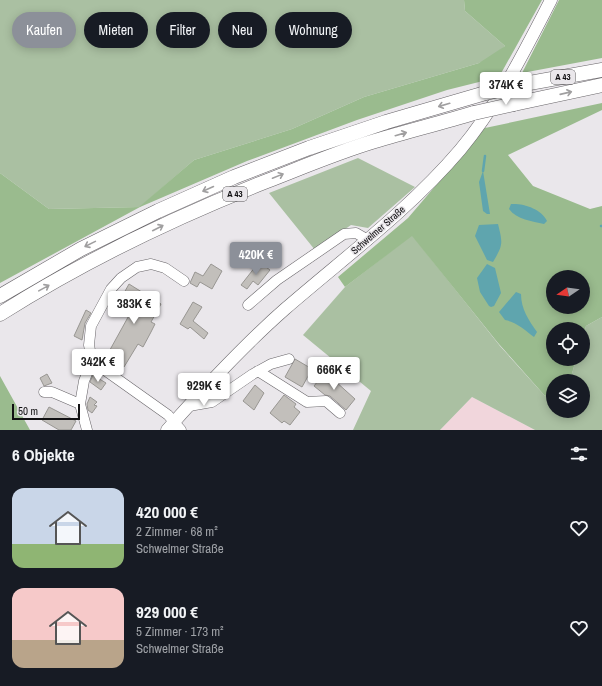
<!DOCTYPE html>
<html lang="de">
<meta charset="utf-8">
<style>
:root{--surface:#171b24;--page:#20242c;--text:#f1f3f6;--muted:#9ea1a6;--accent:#8c9099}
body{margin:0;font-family:"Archivo Narrow",sans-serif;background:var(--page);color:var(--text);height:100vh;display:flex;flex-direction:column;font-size:15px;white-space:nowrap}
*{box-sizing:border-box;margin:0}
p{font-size:13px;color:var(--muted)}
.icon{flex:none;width:22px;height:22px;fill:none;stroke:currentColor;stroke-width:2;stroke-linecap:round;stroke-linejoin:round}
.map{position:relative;height:430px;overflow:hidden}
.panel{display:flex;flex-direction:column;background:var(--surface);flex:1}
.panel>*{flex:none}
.top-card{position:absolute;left:12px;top:12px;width:400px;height:36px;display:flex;gap:8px}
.needle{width:26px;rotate:257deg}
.fabs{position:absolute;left:546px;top:270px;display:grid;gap:8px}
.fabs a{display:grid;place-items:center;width:44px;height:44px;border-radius:50%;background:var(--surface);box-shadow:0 2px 10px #0003;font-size:20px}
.scale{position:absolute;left:12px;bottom:10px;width:68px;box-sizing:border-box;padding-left:4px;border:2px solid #111012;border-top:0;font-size:11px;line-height:14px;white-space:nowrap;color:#111012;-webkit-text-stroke:3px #eae7eb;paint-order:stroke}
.price{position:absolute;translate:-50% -34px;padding:0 9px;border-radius:4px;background:#fff;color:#222;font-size:13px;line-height:26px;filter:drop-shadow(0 1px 2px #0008)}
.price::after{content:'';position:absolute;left:50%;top:24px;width:12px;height:9px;margin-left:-6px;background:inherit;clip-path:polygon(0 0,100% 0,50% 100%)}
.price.active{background:var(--accent);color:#fff}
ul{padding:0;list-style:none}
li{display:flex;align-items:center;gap:12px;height:100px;padding:0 12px}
li span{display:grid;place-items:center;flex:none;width:112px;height:80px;border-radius:12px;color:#555}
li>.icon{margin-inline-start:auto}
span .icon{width:48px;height:48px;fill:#fffc;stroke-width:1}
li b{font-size:17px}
h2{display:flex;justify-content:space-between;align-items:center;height:48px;padding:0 12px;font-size:17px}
.pill{padding:0 14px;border-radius:18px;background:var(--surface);box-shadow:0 2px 10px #0003;font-size:14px;line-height:36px}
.pill.active{background:var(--accent);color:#fff}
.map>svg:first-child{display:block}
</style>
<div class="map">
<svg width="602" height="430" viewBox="0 0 602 430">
<rect width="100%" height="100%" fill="#eae7eb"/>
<path fill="#f1d6dc" d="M472 397 535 430H440Z"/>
<path fill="#aac0a2" d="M0 0H464L465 11 505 46 488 60 479 63 364 97 292 129 194 160 140 207 49 209 0 173Z
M358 158 415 187 368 228 351 225 315 250 269 193Z
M412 235 500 346 545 396 553 392V411H583V381H570L576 359H583V336L586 326 602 317V430H535L472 397 440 430H353L371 391 303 335 345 287Z"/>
<path fill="#9abb8e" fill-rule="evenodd" d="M464 0H542L499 77 447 90 357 120 247 161 140 207 0 283V173L49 209 139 207 194 160 292 129 364 97 479 63 505 46 465 11Z
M559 0H602V58L522 73Z
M602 103V110L508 155 533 186 590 209 602 206V317L586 326 583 336V329H553V359H576L570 381H553V392L545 396 498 343 412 236 345 287 338 277 408 218 485 128ZM553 277H583V307H553Z
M0 376 30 430H0Z"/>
<path fill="#5fa5ae" d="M483 171 490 214H487L483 211 479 182Z
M511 204C523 203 542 209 547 221L544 224C532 221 517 220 509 209Z
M498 224C503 244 503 245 493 262L487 260 475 236 479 225Z
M487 264 495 268 501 293 494 306 491 307 489 306 480 292 477 278Z
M516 292 521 294C521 309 529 321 537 332L534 337C525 330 516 322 505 320L499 312Z"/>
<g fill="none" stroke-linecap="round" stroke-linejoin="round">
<path stroke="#5fa5ae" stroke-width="2.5" d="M483 171 485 156
M601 226H602"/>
</g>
<path fill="#c2bfbb" stroke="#989692" d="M259 262 270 270 258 285 253 281 247 289 241 285Z
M211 264 222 271 212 289 200 282 197 287 190 283 195 272 203 276Z
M129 284 161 304 151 322 155 324 151 332 143 347 138 344 124 367 106 357 132 310 119 302Z
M193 302 202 307 193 321 208 333 204 339 190 327 188 329 180 324Z
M86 310 91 313 85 323 82 340 74 336Z
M295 359 312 369 302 387 285 377Z
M325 372 355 399 346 410 330 396 325 395 314 386Z
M47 374 52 383 44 386 40 378Z
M93 375 106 383 101 390 90 382Z
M255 385 264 393 254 410 243 401Z
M284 395 296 404 294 407 300 412 290 425 284 421 282 423 270 413Z
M90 397 97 402 94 405 97 406 92 413 88 410 87 404Z
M49 407 76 421 71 430H59L42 420Z"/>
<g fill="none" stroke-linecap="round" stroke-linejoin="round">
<defs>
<path id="minor" d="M248 305 277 280 344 234 356 233 368 240
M258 371 307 402 326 401 340 413
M44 392H52L80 404 84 381 92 361
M80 404 87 430
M189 406 212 402 253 374 271 364 289 359
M181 430 168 415 92 361 89 345 91 326 111 289 121 278 137 267 151 264 165 268 184 281"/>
<path id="major" d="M167 430C204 388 243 346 285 309 345 257 409 210 460 150 498 105 524 52 551 0"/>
<path id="highway" d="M524 84 602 70
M514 104 602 85
M0 296 81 249 158 211 234 177 309 148 386 122 482 94
M0 314C84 261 175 217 267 181 303 167 338 152 375 141 408 131 441 123 474 113"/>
</defs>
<use href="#minor" stroke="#686569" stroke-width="11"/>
<use href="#major" stroke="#686569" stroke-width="13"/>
<use href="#highway" stroke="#686569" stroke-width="15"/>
<use href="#minor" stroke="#fff" stroke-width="10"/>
<use href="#major" stroke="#fff" stroke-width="12"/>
<use href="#highway" stroke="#fff" stroke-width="14"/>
<defs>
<path id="highway-bridge" d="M482 94 524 84
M474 113 514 104"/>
</defs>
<use href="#highway-bridge" stroke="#686569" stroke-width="15" stroke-linecap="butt"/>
<use href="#highway-bridge" stroke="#fff" stroke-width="14"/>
</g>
<defs><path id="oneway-shaft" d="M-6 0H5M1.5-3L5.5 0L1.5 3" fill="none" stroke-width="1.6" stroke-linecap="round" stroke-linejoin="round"/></defs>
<g stroke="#a09fa0">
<use href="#oneway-shaft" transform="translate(566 93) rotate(-13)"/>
<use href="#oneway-shaft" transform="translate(444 105) rotate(164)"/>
<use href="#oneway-shaft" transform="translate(401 134) rotate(-16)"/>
<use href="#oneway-shaft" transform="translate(278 176) rotate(-22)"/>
<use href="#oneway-shaft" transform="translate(208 189) rotate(156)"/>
<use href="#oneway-shaft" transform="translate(158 228) rotate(-27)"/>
<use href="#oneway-shaft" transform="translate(90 244) rotate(154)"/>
<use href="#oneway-shaft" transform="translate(44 288) rotate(-29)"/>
</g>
<g text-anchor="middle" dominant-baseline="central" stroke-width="3" stroke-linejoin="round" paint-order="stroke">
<g fill="#eae7eb" stroke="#525053" stroke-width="1">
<rect x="551" y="70" width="24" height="14" rx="3"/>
<rect x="223" y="187" width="24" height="14" rx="3"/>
</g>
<g font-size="9" font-weight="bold" fill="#111012">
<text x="563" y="77">A 43</text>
<text x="235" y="194">A 43</text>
</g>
<g font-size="10" fill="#111012" stroke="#eae7eb">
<text transform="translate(378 230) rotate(-41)">Schwelmer Straße</text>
</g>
</g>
</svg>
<div class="fabs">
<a><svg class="needle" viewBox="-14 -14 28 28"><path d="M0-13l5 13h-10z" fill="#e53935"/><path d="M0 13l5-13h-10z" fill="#9ea1a6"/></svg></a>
<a><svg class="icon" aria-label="locate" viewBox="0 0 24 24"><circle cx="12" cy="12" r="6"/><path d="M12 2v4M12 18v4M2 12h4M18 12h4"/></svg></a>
<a><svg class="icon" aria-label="layers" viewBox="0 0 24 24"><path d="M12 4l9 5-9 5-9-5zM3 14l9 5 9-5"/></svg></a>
</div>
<div class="scale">50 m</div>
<b class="price" style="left:506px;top:106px">374K €</b>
<b class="price active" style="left:256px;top:276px">420K €</b>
<b class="price" style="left:134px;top:325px">383K €</b>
<b class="price" style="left:98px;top:383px">342K €</b>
<b class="price" style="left:334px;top:391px">666K €</b>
<b class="price" style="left:204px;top:407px">929K €</b>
<div class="top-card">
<a class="pill active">Kaufen</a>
<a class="pill">Mieten</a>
<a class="pill">Filter</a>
<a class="pill">Neu</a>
<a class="pill">Wohnung</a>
</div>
</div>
<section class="panel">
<h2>6 Objekte<svg class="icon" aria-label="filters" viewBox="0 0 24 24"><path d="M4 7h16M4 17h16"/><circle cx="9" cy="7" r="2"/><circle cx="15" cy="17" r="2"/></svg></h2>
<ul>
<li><span style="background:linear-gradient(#c9d6e8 70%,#8fb573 0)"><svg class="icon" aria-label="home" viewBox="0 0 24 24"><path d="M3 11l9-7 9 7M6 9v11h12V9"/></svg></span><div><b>420 000 €</b><p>2 Zimmer · 68 m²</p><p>Schwelmer Straße</p></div><svg class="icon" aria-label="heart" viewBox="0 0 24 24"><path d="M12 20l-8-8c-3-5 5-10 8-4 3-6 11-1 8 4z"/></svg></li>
<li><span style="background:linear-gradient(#f6c9c9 65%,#b9a48a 0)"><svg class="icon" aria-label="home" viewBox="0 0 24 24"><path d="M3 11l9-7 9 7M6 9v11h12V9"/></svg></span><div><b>929 000 €</b><p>5 Zimmer · 173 m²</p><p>Schwelmer Straße</p></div><svg class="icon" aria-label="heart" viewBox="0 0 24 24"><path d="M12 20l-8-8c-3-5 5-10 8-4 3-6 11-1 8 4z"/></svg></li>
</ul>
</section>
